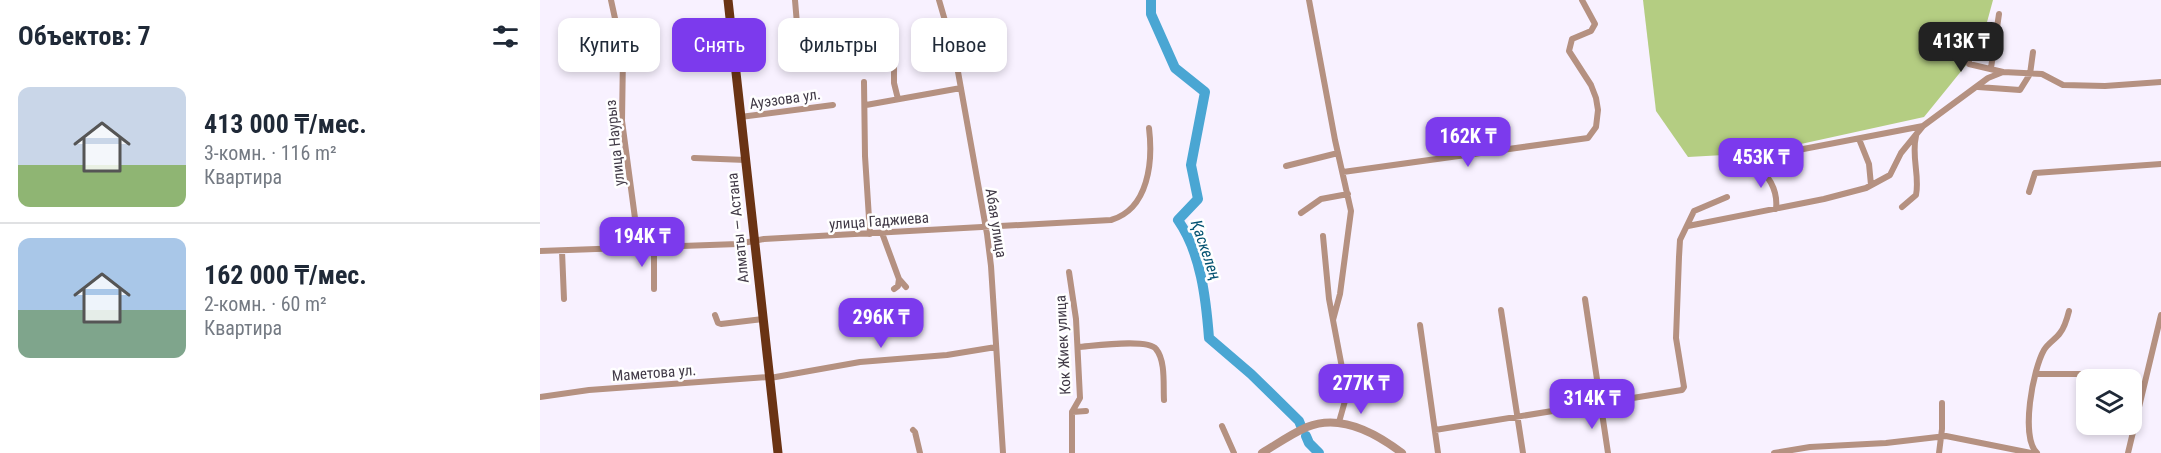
<!DOCTYPE html>
<html lang="ru">
<meta charset="utf-8">
<style>
:root{--surface:#fff;--page:#f6f6f7;--text:#1f2937;--muted:#747a83;--line:#e0e1e3;--accent:#7c3aed}
body{margin:0;font-family:"Roboto Condensed",sans-serif;background:var(--page);color:var(--text);height:100vh;display:flex;flex-direction:column;font-size:22px;white-space:nowrap}
*{box-sizing:border-box;margin:0}
p{font-size:20px;color:var(--muted)}
.icon{flex:none;width:33px;height:33px;fill:none;stroke:currentColor;stroke-width:2;stroke-linecap:round;stroke-linejoin:round}
.map{position:relative;flex:1;overflow:hidden}
.side{display:flex;flex-direction:column;background:var(--surface);width:540px}
.side>*{flex:none}
.guide{position:absolute;left:18px;top:18px;width:570px;height:54px;display:flex;gap:12px}
.tools{position:absolute;left:1536px;top:369px;display:grid;gap:12px}
.tools a{display:grid;place-items:center;width:66px;height:66px;border-radius:12px;background:var(--surface);box-shadow:0 3px 9px #0003;font-size:30px}
.price{position:absolute;translate:-50% -51px;padding:0 14px;border-radius:12px;background:var(--accent);color:#fff;font-size:20px;line-height:39px;filter:drop-shadow(0 2px 3px #0008)}
.price::after{content:'';position:absolute;left:50%;top:36px;width:18px;height:14px;margin-left:-9px;background:inherit;clip-path:polygon(0 0,100% 0,50% 100%)}
.price.active{background:#222;color:#fff}
ul{padding:0;list-style:none}
li{display:flex;align-items:center;gap:18px;height:150px;padding:0 18px}
li+li{border-top:2px solid var(--line)}
li span{display:grid;place-items:center;flex:none;width:168px;height:120px;border-radius:12px;color:#555}
li>.icon{margin-inline-start:auto}
span .icon{width:72px;height:72px;fill:#fffc;stroke-width:1}
li b{font-size:26px}
h2{display:flex;justify-content:space-between;align-items:center;height:72px;padding:0 18px;font-size:26px}
.tag{padding:0 21px;border-radius:12px;background:var(--surface);box-shadow:0 3px 9px #0003;font-size:21px;line-height:54px}
.tag.active{background:var(--accent);color:#fff}
main{display:flex;flex:1;min-height:0}
.map>svg:first-child{display:block}
</style>
<main>
<section class="side">
<h2>Объектов: 7<svg class="icon" aria-label="filters" viewBox="0 0 24 24"><path d="M4 7h16M4 17h16"/><circle cx="9" cy="7" r="2"/><circle cx="15" cy="17" r="2"/></svg></h2>
<ul>
<li><span style="background:linear-gradient(#c9d6e8 65%,#8fb573 0)"><svg class="icon" aria-label="home" viewBox="0 0 24 24"><path d="M3 11l9-7 9 7M6 9v11h12V9"/></svg></span><div><b>413 000 ₸/мес.</b><p>3-комн. · 116 m²</p><p>Квартира</p></div></li>
<li><span style="background:linear-gradient(#a9c7e8 60%,#7fa58c 0)"><svg class="icon" aria-label="home" viewBox="0 0 24 24"><path d="M3 11l9-7 9 7M6 9v11h12V9"/></svg></span><div><b>162 000 ₸/мес.</b><p>2-комн. · 60 m²</p><p>Квартира</p></div></li>
</ul>
</section>
<div class="map">
<svg width="1621" height="453" viewBox="0 0 1621 453">
<rect width="100%" height="100%" fill="#f8f1ff"/>
<path fill="#b4cd82" d="M1103 0H1453L1440 48 1384 117 1220 153 1148 157 1116 111Z"/>
<g fill="none" stroke-linecap="round" stroke-linejoin="round">
<path stroke="#4aa6d3" stroke-width="10" d="M611 0V14L635 68 665 92 651 165 658 199 638 220C661 253 666 299 669 338L711 374 759 421 761 426
M766 436 769 443 779 453"/>
<path stroke="#b59181" stroke-width="6" d="M71 0 83 55 82 121 99 248
M255 0 257 24 261 36
M399 0 415 55 447 234 451 266 463 453
M769 0 795 140 811 211 800 294 793 320
M1429 40V64L1463 72
M354 59V83L358 99
M1451 68 1459 14
M324 82 325 156 330 234
M1438 87 1480 90 1490 74 1493 52
M326 105 421 88
M200 117 293 105
M1319 139 1329 164 1331 185
M154 158 206 160
M746 166 798 153
M1211 166 1227 156 1383 126 1448 78 1463 72 1502 74 1523 85 1565 86 1621 82
M1211 167C1229 170 1238 192 1236 209
M803 172 1048 138 1056 127 1058 110 1056 98 1051 85 1029 51 1032 39 1051 31 1055 24 1042 0
M1489 192 1495 173 1621 164
M1362 207 1376 195C1380 176 1371 156 1376 136
M761 213 781 199 808 194
M1148 226 1284 199 1326 188 1350 175 1361 153 1383 126
M342 233 359 279 366 287
M783 236 789 299 807 394 799 422
M0 251 198 244 224 239 571 220C609 209 613 161 609 128
M22 251 24 299
M529 272 536 319 540 398 532 412V453
M114 289V247
M354 289 358 286 359 279
M1045 299 1068 453
M961 310 983 453
M175 315 178 323 181 324 223 319
M880 325 898 453
M538 347C553 346 608 338 616 349 626 361 623 386 624 400
M1496 374H1540
M230 378 320 362 407 355 456 347
M0 397 49 390 229 377
M532 412 546 411
M682 426 694 453
M373 430 375 432 380 453
M895 430 1142 390 1144 387 1136 338 1139 257 1140 240 1154 211 1187 197
M1234 453 1270 447 1346 443 1406 436 1491 453
M1399 453 1402 429V403
M1497 453C1480 437 1493 369 1504 350 1508 343 1516 339 1520 333 1525 327 1527 319 1529 311
M1588 453 1621 315"/>
<path stroke="#b59181" stroke-width="8" d="M722 453C737 444 751 434 767 427 801 413 836 433 862 453"/>
<path stroke="#6a3314" stroke-width="9" d="M188 0 238 453"/>
</g>
<g text-anchor="middle" dominant-baseline="central" stroke-width="5" stroke-linejoin="round" paint-order="stroke">
<g font-size="15" fill="#413a47" stroke="#fff">
<text transform="translate(245 99) rotate(-8)">Ауэзова ул.</text>
<text transform="translate(75 143) rotate(-96)">улица Наурыз</text>
<text transform="translate(339 221) rotate(-4)">улица Гаджиева</text>
<text transform="translate(456 223) rotate(81)">Абая улица</text>
<text transform="translate(198 228) rotate(-96)">Алматы — Астана</text>
<text transform="translate(523 345) rotate(-93)">Кок Жиек улица</text>
<text transform="translate(114 373) rotate(-4)">Маметова ул.</text>
</g>
<g font-size="16" font-style="italic" fill="#025170" stroke="#fff">
<text transform="translate(666 250) rotate(71)">Қаскелең</text>
</g>
</g>
</svg>
<div class="tools">
<a><svg class="icon" aria-label="layers" viewBox="0 0 24 24"><path d="M12 4l9 5-9 5-9-5zM3 14l9 5 9-5"/></svg></a>
</div>
<b class="price active" style="left:1421px;top:73px">413K ₸</b>
<b class="price" style="left:928px;top:168px">162K ₸</b>
<b class="price" style="left:1221px;top:189px">453K ₸</b>
<b class="price" style="left:102px;top:268px">194K ₸</b>
<b class="price" style="left:341px;top:349px">296K ₸</b>
<b class="price" style="left:821px;top:415px">277K ₸</b>
<b class="price" style="left:1052px;top:430px">314K ₸</b>
<div class="guide">
<a class="tag">Купить</a>
<a class="tag active">Снять</a>
<a class="tag">Фильтры</a>
<a class="tag">Новое</a>
</div>
</div>
</main>
